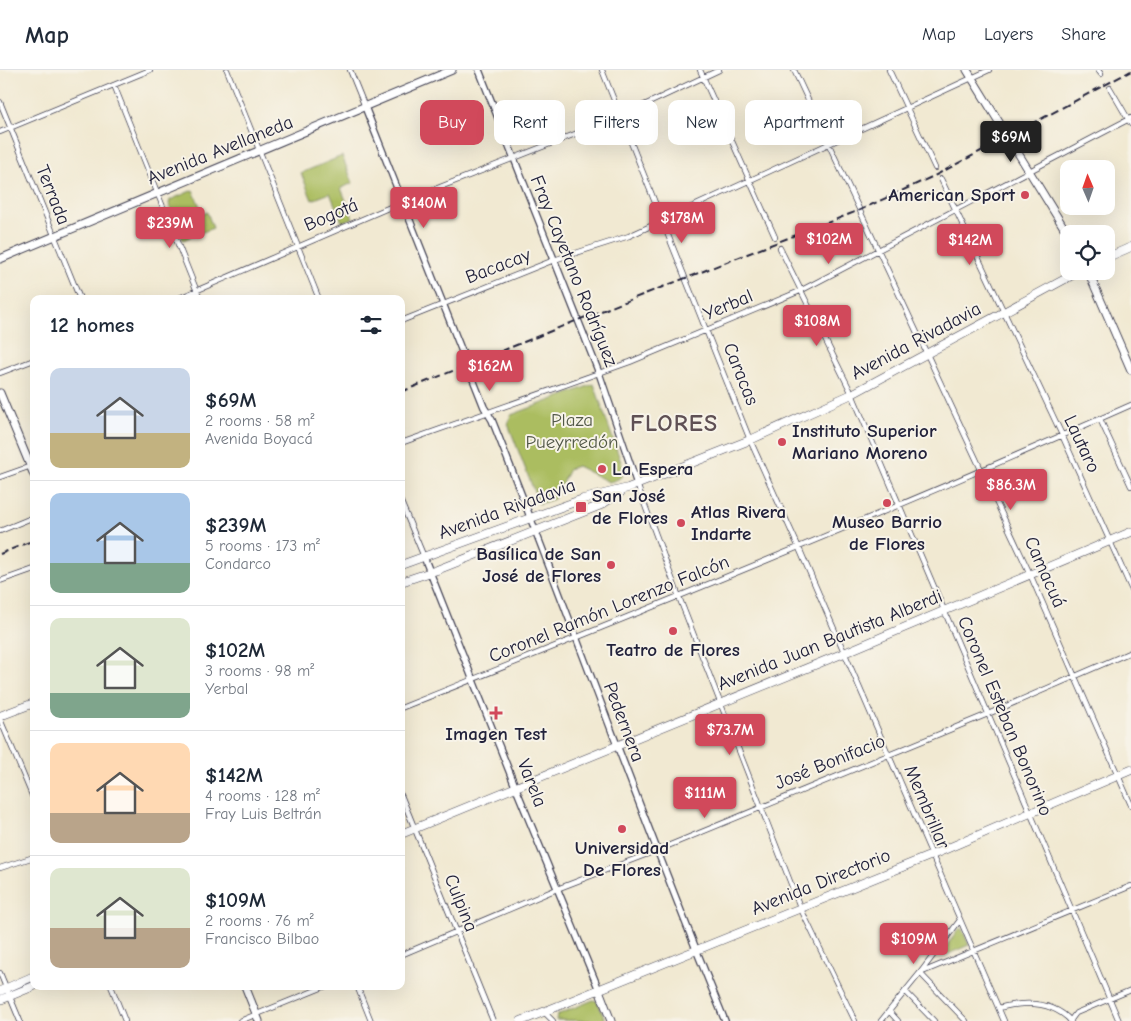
<!DOCTYPE html>
<meta charset="utf-8">
<style>
:root{--surface:#fff;--page:#f6f6f7;--text:#1f2937;--muted:#747a83;--line:#e0e1e3;--accent:#d1495b}
body{margin:0;font-family:"Comic Neue",sans-serif;background:var(--page);color:var(--text);height:100vh;display:flex;flex-direction:column;font-size:19px;white-space:nowrap}
*{box-sizing:border-box;margin:0}
p{font-size:16px;color:var(--muted)}
.icon{flex:none;width:28px;height:28px;fill:none;stroke:currentColor;stroke-width:2;stroke-linecap:round;stroke-linejoin:round}
.map{position:relative;flex:1;overflow:hidden}
.details{position:absolute;left:30px;top:225px;width:375px;height:695px;display:flex;flex-direction:column;background:var(--surface);border-radius:10px;box-shadow:0 5px 20px #0002}
.details>*{flex:none}
.guide{position:absolute;left:420px;top:30px;width:475px;height:45px;display:flex;gap:10px}
.needle{width:32px;rotate:358deg}
.tools{position:absolute;left:1060px;top:90px;display:grid;gap:10px}
.tools a{display:grid;place-items:center;width:55px;height:55px;border-radius:10px;background:var(--surface);box-shadow:0 5px 20px #0002;font-size:25px}
.price{position:absolute;translate:-50% -42px;padding:0 11px;border-radius:5px;background:var(--accent);color:#fff;font-size:16px;line-height:32px;filter:drop-shadow(0 1px 2px #0008)}
.price::after{content:'';position:absolute;left:50%;top:30px;width:15px;height:11px;margin-left:-8px;background:inherit;clip-path:polygon(0 0,100% 0,50% 100%)}
.price.selected{background:#222;color:#fff}
ul{padding:0;list-style:none}
li{display:flex;align-items:center;gap:15px;height:125px;padding:0 20px}
li+li{border-top:1px solid var(--line)}
li span{display:grid;place-items:center;flex:none;width:140px;height:100px;border-radius:10px;color:#555}
li>.icon{margin-inline-start:auto}
span .icon{width:60px;height:60px;fill:#fffc;stroke-width:1}
li b{font-size:21px}
h2{display:flex;justify-content:space-between;align-items:center;height:60px;padding:0 20px;font-size:21px}
.pill{padding:0 18px;border-radius:10px;background:var(--surface);box-shadow:0 5px 20px #0002;font-size:18px;line-height:45px}
.pill.selected{background:var(--accent);color:#fff}
header{display:flex;align-items:center;gap:30px;box-sizing:border-box;height:70px;padding:0 25px;background:var(--surface);border-bottom:1px solid var(--line)}
header strong{font-size:24px}
nav{display:flex;gap:28px;margin-inline-start:auto;font-size:18px}
.map>svg:first-child{display:block}
</style>
<header>
<strong>Map</strong>
<nav><a>Map</a><a>Layers</a><a>Share</a></nav>
</header>
<div class="map">
<svg width="1131" height="951" viewBox="0 0 1131 951">
<rect width="100%" height="100%" fill="#f7f3e8"/>
<filter id="ink" filterUnits="userSpaceOnUse"><feTurbulence type="fractalNoise" baseFrequency=".02" numOctaves="2"/><feDisplacementMap in="SourceGraphic" scale="10" xChannelSelector="R" yChannelSelector="G"/><feConvolveMatrix kernelMatrix="1 2 1 2 8 2 1 2 1" color-interpolation-filters="sRGB"/></filter>
<filter id="wash" filterUnits="userSpaceOnUse"><feTurbulence type="fractalNoise" baseFrequency=".0096" numOctaves="4" result="noise"/><feDisplacementMap in="SourceGraphic" scale="20" xChannelSelector="R" yChannelSelector="G"/><feGaussianBlur stdDeviation="1.12" result="paint"/><feColorMatrix in="noise" values="0 0 0 0 0 0 0 0 0 0 0 0 0 0 0 0 0 1.4 0 .05"/><feComposite in="paint" operator="in"/></filter>
<g filter="url(#wash)">
<rect width="100%" height="100%" fill="#f1e9d2"/>
<path fill="#abbd61" stroke="#66704e" d="M342 86 353 113 341 118 353 148 342 152 330 123 312 130 301 103Z
M193 120 203 144 207 142 213 158 183 170 169 134 170 130Z
M594 314 624 401C622 409 616 410 609 412L577 396 569 399 554 429 539 434 508 354 511 345Z
M959 859H962L969 875 948 884 945 883V878Z
M593 930 597 931 606 951 556 950 557 945Z"/>
</g>
<g filter="url(#ink)">
<g fill="none" stroke-linecap="round" stroke-linejoin="round">
<defs>
<path id="minor" d="M227 0 319 229
M350 0 365 37
M602 0 750 370 799 478 1004 951
M700 0 775 167
M794 0 1030 504 1131 735
M889 0 935 98
M1098 0 1101 4
M114 15 200 229
M1110 18 1131 54
M0 32 80 229
M0 62 150 0
M941 109 1062 365 1131 518
M780 178 852 324 1119 951
M177 229 402 132 621 46 719 0
M401 251 554 190 629 166 989 0
M0 303 34 290
M1100 349 1131 416
M401 373 630 292 800 221 1131 48
M0 407 34 395
M637 414 679 527 800 837 855 951
M401 432 424 487
M0 461 34 447
M0 511 34 499
M401 638C646 540 890 442 1131 335
M0 649 34 730
M401 725 493 951
M0 798 34 787
M401 885 557 819 658 780 988 644 1131 582
M0 903 20 951
M111 916 125 951
M357 916 371 951
M905 921 934 951
M999 938C1025 931 1052 931 1071 951
M889 941 898 951
M544 942 553 951
M240 951 326 916
M881 951 920 903 960 850
M966 951 920 903 1131 816
M1070 951 1076 943 1131 920"/>
<path id="tertiary" d="M479 0 599 303 637 414
M365 37 484 337 492 350C572 550 643 752 725 951
M424 487 515 716 599 920"/>
<path id="secondary" d="M967 0 1069 166
M0 189 452 0
M1088 201 1131 300
M0 323 34 405
M245 916 259 951
M599 920 611 951"/>
<path id="primary" d="M1106 188 1131 177
M401 495 583 429 628 418 750 370 852 324 1080 201
M401 512 437 500 601 435 621 422
M0 646 34 633
M401 764 844 583 1131 462
M0 921 34 906
M0 930 34 916
M521 951 932 785 1131 700"/>
</defs>
<use href="#minor" stroke="#414052" stroke-width="6"/>
<use href="#tertiary" stroke="#414052" stroke-width="8"/>
<use href="#secondary" stroke="#414052" stroke-width="9"/>
<use href="#primary" stroke="#414052" stroke-width="9"/>
<use href="#minor" stroke="#fff" stroke-width="4.5"/>
<use href="#tertiary" stroke="#fff" stroke-width="5.5"/>
<use href="#secondary" stroke="#fff" stroke-width="7"/>
<use href="#primary" stroke="#fff" stroke-width="8"/>
<path stroke="#22223b" stroke-width="2" stroke-dasharray="8 4" stroke-linecap="butt" d="M401 322 578 250 860 140 938 104 1131 1
M0 484 34 470"/>
</g>
</g>
<g fill="#d1495b" stroke="#f7f3e8" stroke-width="2">
<circle cx="1025" cy="125" r="5"/>
<circle cx="782" cy="372" r="5"/>
<circle cx="602" cy="399" r="5"/>
<circle cx="887" cy="433" r="5"/>
<rect x="575" y="431" width="12" height="12" rx="2.5"/>
<circle cx="681" cy="453" r="5"/>
<circle cx="611" cy="495" r="5"/>
<circle cx="673" cy="561" r="5"/>
<path d="M493.5 635.5h5v5h5v5h-5v5h-5v-5h-5v-5h5z"/>
<circle cx="622" cy="759" r="5"/>
</g>
<g text-anchor="middle" dominant-baseline="central" stroke-width="4" stroke-linejoin="round" paint-order="stroke">
<g font-size="19" fill="#22223b" stroke="#f7f3e8">
<text transform="translate(220 80) rotate(-22)">Avenida Avellaneda</text>
<text transform="translate(53 125) rotate(68)">Terrada</text>
<text transform="translate(331 145) rotate(-23)">Bogotá</text>
<text transform="translate(498 196) rotate(-21)">Bacacay</text>
<text transform="translate(574 201) rotate(68)">Fray Cayetano Rodríguez</text>
<text transform="translate(728 235) rotate(-23)">Yerbal</text>
<text transform="translate(916 271) rotate(-28)">Avenida Rivadavia</text>
<text transform="translate(741 304) rotate(68)">Caracas</text>
<text transform="translate(1082 374) rotate(65)">Lautaro</text>
<text transform="translate(507 439) rotate(-20)">Avenida Rivadavia</text>
<text transform="translate(1045 502) rotate(66)">Camacuá</text>
<text transform="translate(609 539) rotate(-22)">Coronel Ramón Lorenzo Falcón</text>
<text transform="translate(830 570) rotate(-22)">Avenida Juan Bautista Alberdi</text>
<text transform="translate(1005 646) rotate(67)">Coronel Esteban Bonorino</text>
<text transform="translate(624 652) rotate(69)">Pedernera</text>
<text transform="translate(830 692) rotate(-22)">José Bonifacio</text>
<text transform="translate(532 713) rotate(68)">Varela</text>
<text transform="translate(927 737) rotate(67)">Membrillar</text>
<text transform="translate(821 812) rotate(-22)">Avenida Directorio</text>
<text transform="translate(461 833) rotate(68)">Culpina</text>
</g>
<g font-size="19" font-weight="bold" fill="#22223b" stroke="#f7f3e8" text-anchor="start">
<text x="1015" y="125" text-anchor="end">American Sport</text>
<text x="792" y="361">Instituto Superior<tspan x="792" dy="22">Mariano Moreno</tspan></text>
<text x="612" y="399">La Espera</text>
<text x="592" y="426">San José<tspan x="592" dy="22">de Flores</tspan></text>
<text x="691" y="442">Atlas Rivera<tspan x="691" dy="22">Indarte</tspan></text>
<text x="887" y="452" text-anchor="middle">Museo Barrio<tspan x="887" dy="22">de Flores</tspan></text>
<text x="601" y="484" text-anchor="end">Basílica de San<tspan x="601" dy="22">José de Flores</tspan></text>
<text x="673" y="580" text-anchor="middle">Teatro de Flores</text>
<text x="496" y="664" text-anchor="middle">Imagen Test</text>
<text x="622" y="778" text-anchor="middle">Universidad<tspan x="622" dy="22">De Flores</tspan></text>
</g>
<g font-size="19" fill="#525848" stroke="#f7f3e8">
<text x="572" y="350">Plaza<tspan x="572" dy="22">Pueyrredón</tspan></text>
</g>
<g font-size="24" font-weight="bold" letter-spacing="1" fill="#5f5054" stroke="#f7f3e8">
<text x="674" y="353">FLORES</text>
</g>
</g>
</svg>
<div class="tools">
<a><svg class="needle" viewBox="-14 -14 28 28"><path d="M0-13l5 13h-10z" fill="#e53935"/><path d="M0 13l5-13h-10z" fill="#747a83"/></svg></a>
<a><svg class="icon" aria-label="locate" viewBox="0 0 24 24"><circle cx="12" cy="12" r="6"/><path d="M12 2v4M12 18v4M2 12h4M18 12h4"/></svg></a>
</div>
<b class="price selected" style="left:1011px;top:93px">$69M</b>
<b class="price" style="left:424px;top:159px">$140M</b>
<b class="price" style="left:682px;top:174px">$178M</b>
<b class="price" style="left:170px;top:179px">$239M</b>
<b class="price" style="left:829px;top:195px">$102M</b>
<b class="price" style="left:970px;top:196px">$142M</b>
<b class="price" style="left:817px;top:277px">$108M</b>
<b class="price" style="left:490px;top:322px">$162M</b>
<b class="price" style="left:1011px;top:441px">$86.3M</b>
<b class="price" style="left:730px;top:686px">$73.7M</b>
<b class="price" style="left:705px;top:749px">$111M</b>
<b class="price" style="left:914px;top:895px">$109M</b>
<div class="guide">
<a class="pill selected">Buy</a>
<a class="pill">Rent</a>
<a class="pill">Filters</a>
<a class="pill">New</a>
<a class="pill">Apartment</a>
</div>
<section class="details">
<h2>12 homes<svg class="icon" aria-label="filters" viewBox="0 0 24 24"><path d="M4 7h16M4 17h16"/><circle cx="9" cy="7" r="2"/><circle cx="15" cy="17" r="2"/></svg></h2>
<ul>
<li><span style="background:linear-gradient(#c9d6e8 65%,#c2b280 0)"><svg class="icon" aria-label="home" viewBox="0 0 24 24"><path d="M3 11l9-7 9 7M6 9v11h12V9"/></svg></span><div><b>$69M</b><p>2 rooms · 58 m²</p><p>Avenida Boyacá</p></div></li>
<li><span style="background:linear-gradient(#a9c7e8 70%,#7fa58c 0)"><svg class="icon" aria-label="home" viewBox="0 0 24 24"><path d="M3 11l9-7 9 7M6 9v11h12V9"/></svg></span><div><b>$239M</b><p>5 rooms · 173 m²</p><p>Condarco</p></div></li>
<li><span style="background:linear-gradient(#dfe7d0 75%,#7fa58c 0)"><svg class="icon" aria-label="home" viewBox="0 0 24 24"><path d="M3 11l9-7 9 7M6 9v11h12V9"/></svg></span><div><b>$102M</b><p>3 rooms · 98 m²</p><p>Yerbal</p></div></li>
<li><span style="background:linear-gradient(#ffd9b3 70%,#b9a48a 0)"><svg class="icon" aria-label="home" viewBox="0 0 24 24"><path d="M3 11l9-7 9 7M6 9v11h12V9"/></svg></span><div><b>$142M</b><p>4 rooms · 128 m²</p><p>Fray Luis Beltrán</p></div></li>
<li><span style="background:linear-gradient(#dfe7d0 60%,#b9a48a 0)"><svg class="icon" aria-label="home" viewBox="0 0 24 24"><path d="M3 11l9-7 9 7M6 9v11h12V9"/></svg></span><div><b>$109M</b><p>2 rooms · 76 m²</p><p>Francisco Bilbao</p></div></li>
</ul>
</section>
</div>
